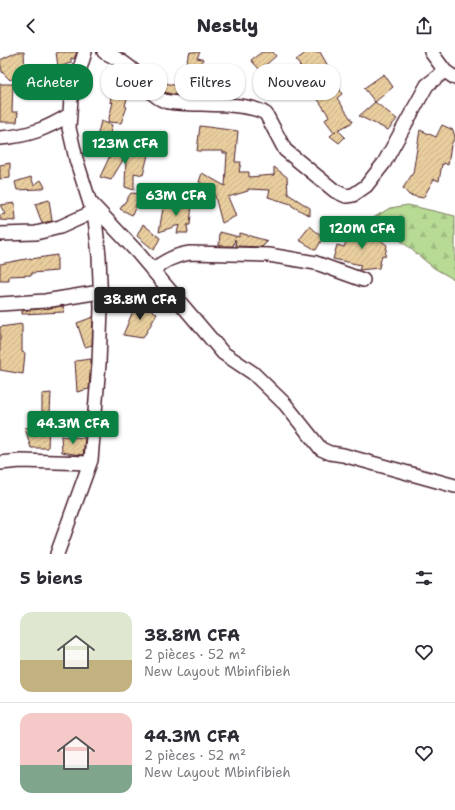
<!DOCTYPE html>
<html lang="fr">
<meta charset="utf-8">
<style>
:root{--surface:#fff;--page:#f7f7f7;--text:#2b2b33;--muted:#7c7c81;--line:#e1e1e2;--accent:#0b8043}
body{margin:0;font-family:"Shantell Sans",sans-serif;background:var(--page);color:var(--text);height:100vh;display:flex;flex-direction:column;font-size:15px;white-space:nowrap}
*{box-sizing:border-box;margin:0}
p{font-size:13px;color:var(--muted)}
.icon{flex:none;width:22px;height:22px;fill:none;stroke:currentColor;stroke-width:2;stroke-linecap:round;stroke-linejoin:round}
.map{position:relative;height:502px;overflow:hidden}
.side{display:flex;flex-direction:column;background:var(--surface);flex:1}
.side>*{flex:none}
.banner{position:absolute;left:12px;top:12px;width:431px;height:36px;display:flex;gap:8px}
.price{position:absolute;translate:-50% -34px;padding:0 9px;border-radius:4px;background:var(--accent);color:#fff;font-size:13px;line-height:26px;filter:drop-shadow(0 1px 2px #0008)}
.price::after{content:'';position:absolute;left:50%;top:24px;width:12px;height:9px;margin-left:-6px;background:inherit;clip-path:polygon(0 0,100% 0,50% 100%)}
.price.active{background:#222;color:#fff}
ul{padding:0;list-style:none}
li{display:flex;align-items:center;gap:12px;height:100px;padding:0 20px}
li+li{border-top:1px solid var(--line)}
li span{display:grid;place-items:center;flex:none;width:112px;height:80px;border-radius:12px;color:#555}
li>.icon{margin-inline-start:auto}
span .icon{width:48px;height:48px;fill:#fffc;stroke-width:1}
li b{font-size:17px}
h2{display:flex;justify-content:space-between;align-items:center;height:48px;padding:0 20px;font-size:17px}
.pill{padding:0 14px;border-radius:16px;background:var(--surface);box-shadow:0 1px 3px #0004;font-size:14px;line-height:36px}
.pill.active{background:var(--accent);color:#fff}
header{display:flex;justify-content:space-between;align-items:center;height:52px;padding:0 20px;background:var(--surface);font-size:18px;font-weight:800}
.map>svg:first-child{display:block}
</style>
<header><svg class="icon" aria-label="back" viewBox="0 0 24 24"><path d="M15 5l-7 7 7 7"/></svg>Nestly<svg class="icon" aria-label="share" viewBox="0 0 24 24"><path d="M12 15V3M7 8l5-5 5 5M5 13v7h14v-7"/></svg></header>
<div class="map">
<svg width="455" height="502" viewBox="0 0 455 502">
<defs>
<pattern id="forest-firs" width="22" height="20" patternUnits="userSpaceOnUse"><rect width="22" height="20" fill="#b7db95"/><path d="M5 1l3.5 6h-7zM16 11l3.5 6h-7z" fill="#9fbc81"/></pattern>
<pattern id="building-hatch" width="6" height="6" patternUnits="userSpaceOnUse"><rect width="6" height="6" fill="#e9ce9e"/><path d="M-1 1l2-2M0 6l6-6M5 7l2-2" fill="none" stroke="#c9b088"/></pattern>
</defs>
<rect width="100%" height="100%" fill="#fff"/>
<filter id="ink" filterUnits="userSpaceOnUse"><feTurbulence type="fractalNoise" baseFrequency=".025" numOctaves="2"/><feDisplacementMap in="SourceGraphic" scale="8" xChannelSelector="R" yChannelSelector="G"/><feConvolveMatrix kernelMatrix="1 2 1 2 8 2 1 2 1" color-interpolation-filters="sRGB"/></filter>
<g filter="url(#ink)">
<path fill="url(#forest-firs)" stroke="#807d60" d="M408 153 455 164V228L434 216 373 166 390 156Z"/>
<path fill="url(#building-hatch)" stroke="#4a1f2b" d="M17 0H24L25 21 10 28 2 20 0 8Z
M56 0H77L74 7 71 6V11L58 15Z
M190 0H200L197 6 203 7 196 26 184 27V43L171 42 164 40 165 31 177 34Z
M262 0H273L276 4 260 18 251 8Z
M307 0H320L328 14 308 26 296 8Z
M384 22 393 35 375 50 364 36Z
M336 30 342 42 337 46 353 70 338 78 345 85 339 91 330 84 336 79 334 80 325 68 329 64 315 43 328 37 326 35Z
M113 31 130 36 125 54 127 55 121 71 108 70 113 50 110 51Z
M0 32H13L12 60H18L17 70H0Z
M375 50 397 67 388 78 359 64Z
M101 69 112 73 109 86 97 85Z
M442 73 453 78 455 85 451 93 448 113 444 111 443 113 442 112 439 129 434 127 423 146 409 143 403 136 413 121 420 78 436 85Z
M200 74 238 79 235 110H241L239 120H249V125L274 123V115L287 125 288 142 310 156V164L292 154 291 152 268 145 270 138 248 137V139L228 145 236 164 222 171 213 137 199 130 202 121 225 134 227 101H223V99H197Z
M114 95 130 97 129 98 148 103 143 123 134 121V138L125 135 126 103 111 128 100 125Z
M10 111V126L0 127V113Z
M31 125 34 133 41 128 45 135 40 137 17 138 15 130Z
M131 141 141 142 132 163 120 157Z
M49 148 52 169 42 171 35 152Z
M164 150 184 153 192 151 190 173H187L188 181H177L179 173 159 180Z
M15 151 16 169 0 168V163L5 162 0 153Z
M143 172 160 186 154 198 137 184Z
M353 172 376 185 387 193 385 205 382 203 379 216 359 218 361 213 333 207 337 193 344 195Z
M310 174 323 186 316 198 299 188Z
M220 180 239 185V181L268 189 262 195 236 194 235 187 233 194H219Z
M57 203V219L32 221V223L9 224V229H0V212L31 206V207Z
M138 247 157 262 143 286 123 283Z
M63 254 64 260 22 262V259Z
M93 265 92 293 85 295 77 271Z
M22 272V300L25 301 23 322 0 318V275Z
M91 307 89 337 77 340 75 309Z
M51 341 50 360H42V342Z
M49 372 48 396H31L25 376Z
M61 384 85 386 83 403 73 402 62 400Z"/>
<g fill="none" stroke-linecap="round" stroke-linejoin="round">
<defs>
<path id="minor" d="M104 0C115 5 127 12 135 20 146 31 152 47 169 50 192 54 249 49 266 62L285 98 335 139 346 144 353 143 366 134 384 111 427 33 445 19
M431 0 445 19 455 26
M0 86C28 84 46 77 69 63
M91 151 138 201 223 301 253 321 285 352 321 397 330 401 343 403 455 434
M0 182 36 181 60 175 93 160
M152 218C165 209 175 203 190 201L269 203 316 211 363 228
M0 252 45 249 100 240
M0 411 21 409 90 411
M57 502 91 408 99 312 101 256 99 204 95 167 76 107 69 76 71 46 85 0"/>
</defs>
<use href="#minor" stroke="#4a1f2b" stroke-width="16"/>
<use href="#minor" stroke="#fff" stroke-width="13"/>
</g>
</g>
</svg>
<b class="price" style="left:125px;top:113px">123M CFA</b>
<b class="price" style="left:176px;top:165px">63M CFA</b>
<b class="price" style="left:362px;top:198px">120M CFA</b>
<b class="price active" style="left:140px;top:269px">38.8M CFA</b>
<b class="price" style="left:73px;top:393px">44.3M CFA</b>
<div class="banner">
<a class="pill active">Acheter</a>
<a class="pill">Louer</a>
<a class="pill">Filtres</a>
<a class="pill">Nouveau</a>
</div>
</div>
<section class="side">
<h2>5 biens<svg class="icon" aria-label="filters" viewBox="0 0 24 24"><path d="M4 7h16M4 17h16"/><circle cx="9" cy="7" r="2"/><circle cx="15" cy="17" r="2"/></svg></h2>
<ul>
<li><span style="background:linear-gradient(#dfe7d0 60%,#c2b280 0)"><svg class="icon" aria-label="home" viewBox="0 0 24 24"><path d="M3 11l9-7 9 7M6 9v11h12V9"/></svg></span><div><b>38.8M CFA</b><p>2 pièces · 52 m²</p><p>New Layout Mbinfibieh</p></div><svg class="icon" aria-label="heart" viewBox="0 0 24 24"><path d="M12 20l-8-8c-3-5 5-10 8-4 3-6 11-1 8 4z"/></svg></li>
<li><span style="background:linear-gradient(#f6c9c9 65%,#7fa58c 0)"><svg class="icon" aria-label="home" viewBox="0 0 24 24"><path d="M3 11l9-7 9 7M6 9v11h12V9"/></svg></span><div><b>44.3M CFA</b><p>2 pièces · 52 m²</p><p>New Layout Mbinfibieh</p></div><svg class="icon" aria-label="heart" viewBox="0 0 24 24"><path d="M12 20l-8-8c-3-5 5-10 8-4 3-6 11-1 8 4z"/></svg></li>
</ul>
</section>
